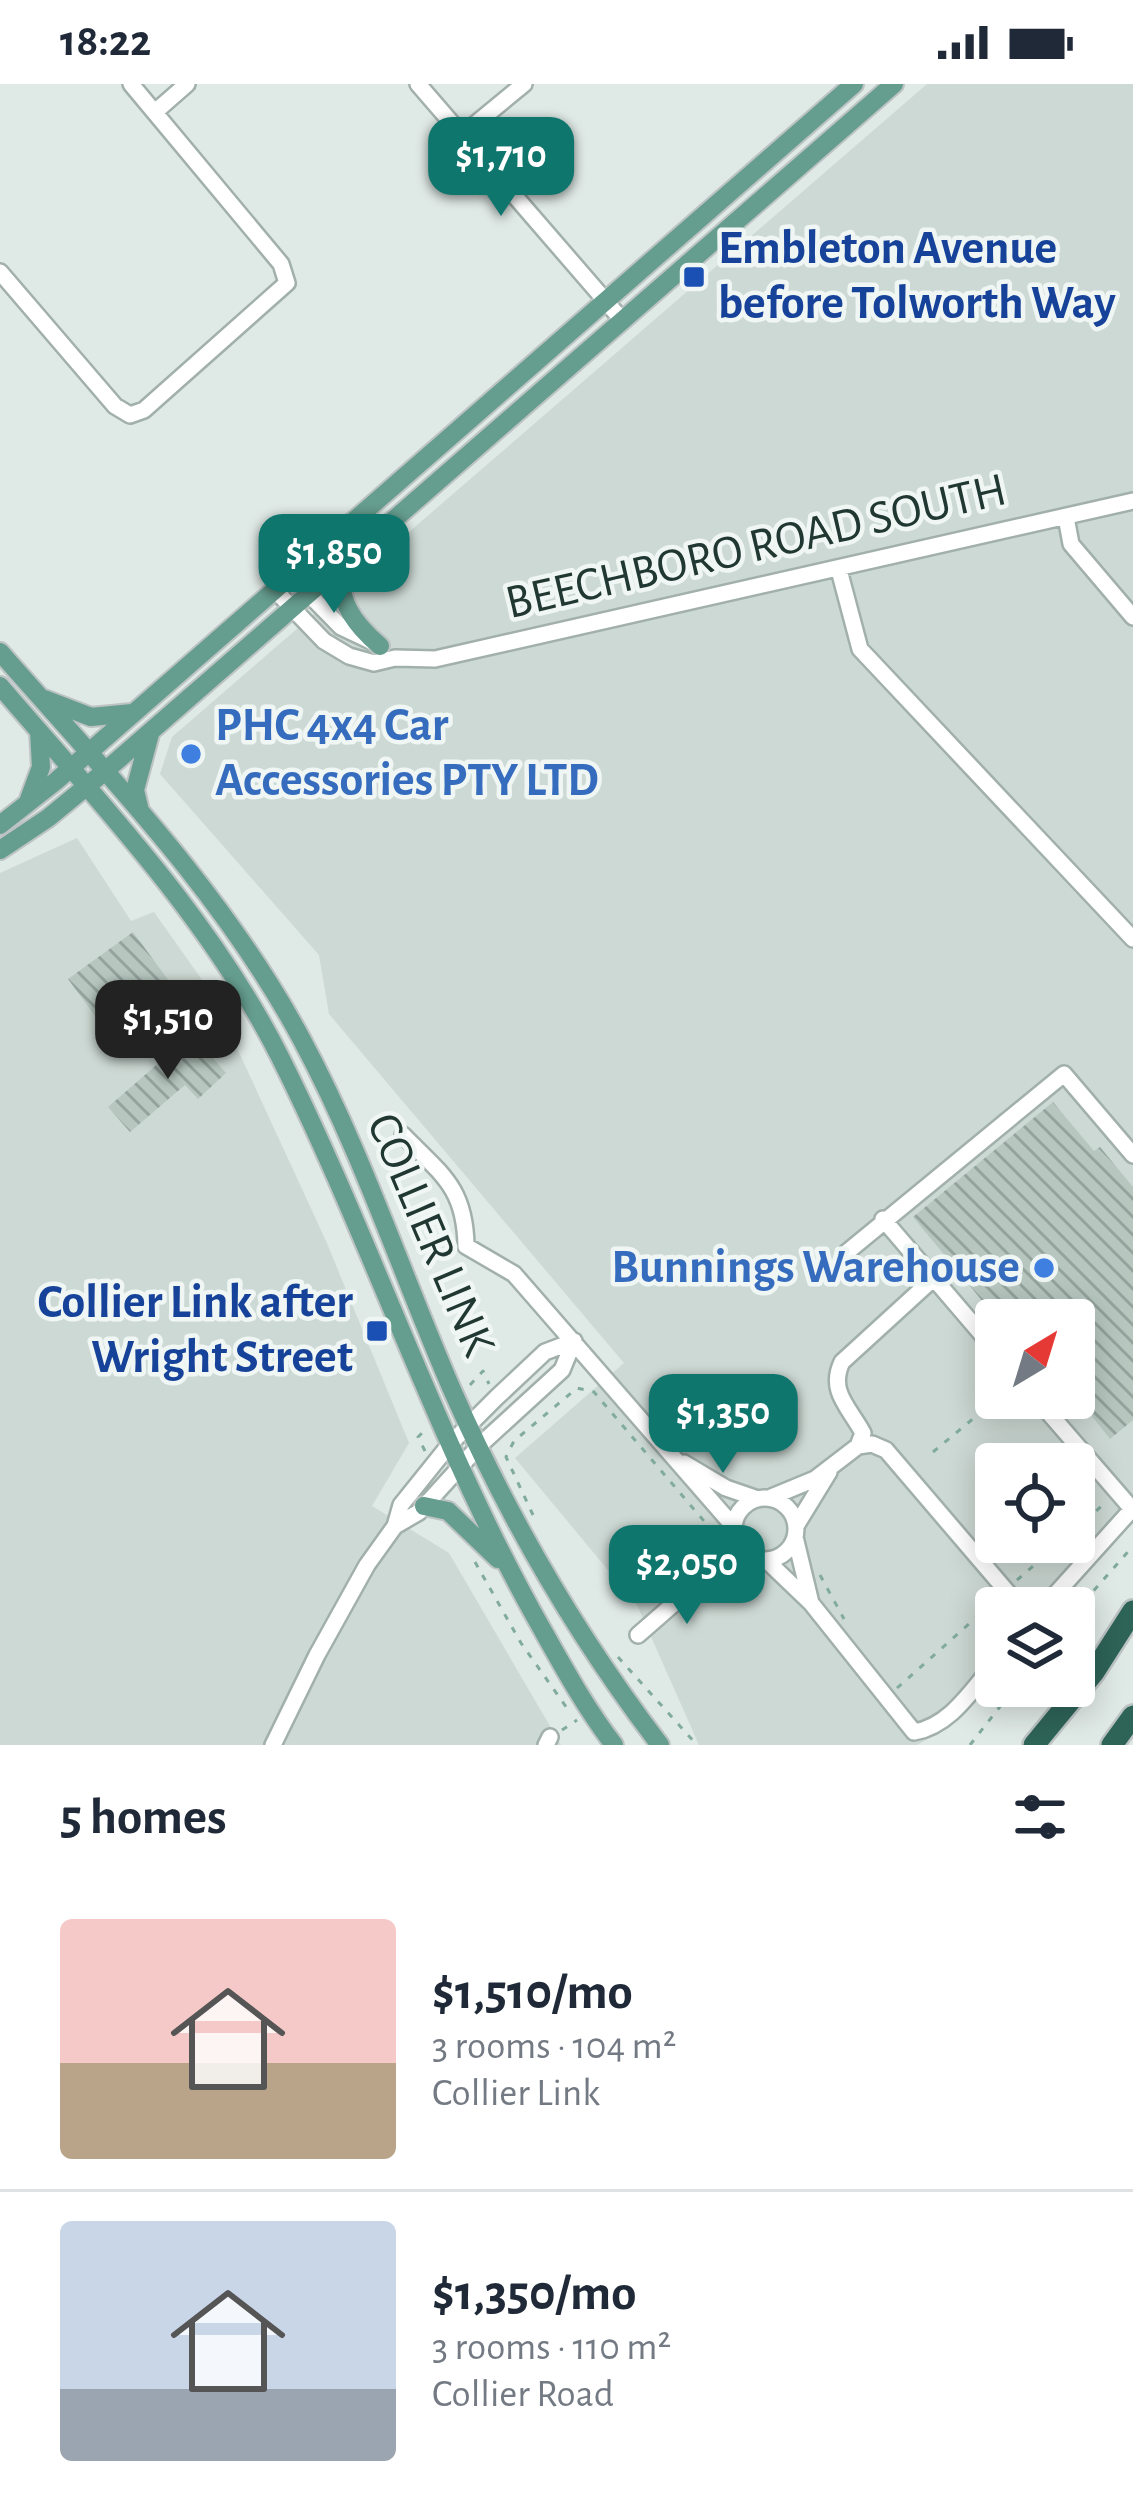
<!DOCTYPE html>
<meta charset="utf-8">
<style>
:root{--surface:#fff;--page:#f2f2f3;--text:#1f2937;--muted:#747a83;--line:#e0e1e3;--accent:#0f766e}
body{margin:0;font-family:"Alegreya Sans",sans-serif;background:var(--page);color:var(--text);height:100vh;display:flex;flex-direction:column;font-size:45px;white-space:nowrap}
*{box-sizing:border-box;margin:0}
p{font-size:39px;color:var(--muted)}
.icon{flex:none;width:66px;height:66px;fill:none;stroke:currentColor;stroke-width:2;stroke-linecap:round;stroke-linejoin:round}
.map{position:relative;height:1661px;overflow:hidden}
.side{display:flex;flex-direction:column;background:var(--surface);flex:1}
.side>*{flex:none}
.needle{width:78px;rotate:38deg}
.fabs{position:absolute;left:975px;top:1215px;display:grid;gap:24px}
.fabs a{display:grid;place-items:center;width:120px;height:120px;border-radius:12px;background:var(--surface);box-shadow:0 6px 30px #0003;font-size:60px}
.price{position:absolute;translate:-50% -102px;padding:0 27px;border-radius:24px;background:var(--accent);color:#fff;font-size:39px;line-height:78px;filter:drop-shadow(0 3px 6px #0008)}
.price::after{content:'';position:absolute;left:50%;top:72px;width:36px;height:27px;margin-left:-18px;background:inherit;clip-path:polygon(0 0,100% 0,50% 100%)}
.price.on{background:#222;color:#fff}
ul{padding:0;list-style:none}
li{display:flex;align-items:center;gap:36px;height:300px;padding:0 60px}
li+li{border-top:3px solid var(--line)}
li span{display:grid;place-items:center;flex:none;width:336px;height:240px;border-radius:12px;color:#555}
li>.icon{margin-inline-start:auto}
span .icon{width:144px;height:144px;fill:#fffc;stroke-width:1}
li b{font-size:51px}
h2{display:flex;justify-content:space-between;align-items:center;height:144px;padding:0 60px;font-size:51px}
.status{display:flex;justify-content:space-between;align-items:center;height:84px;padding:0 60px;background:var(--surface);direction:ltr}
.status svg{height:33px;fill:currentColor}
.map>svg:first-child{display:block}
</style>
<div class="status"><b>18:22</b><svg viewBox="0 0 49 12"><path d="M0 12V9h3v3zM5 12V6h3v6zM10 12V3h3v9zM15 12V0h3v12zM26 1h20v11H26zM47 4h2v5h-2z"/></svg></div>
<div class="map">
<svg width="1133" height="1661" viewBox="0 0 1133 1661">
<defs>
<pattern id="building-back-hatch" width="6" height="6" patternUnits="userSpaceOnUse" patternTransform="scale(3)"><rect width="6" height="6" fill="#b7c7c0"/><path d="M-1 5l2 2M0 0l6 6M5-1l2 2" fill="none" stroke="#94a39d"/></pattern>
</defs>
<rect width="100%" height="100%" fill="#dfe9e5"/>
<path fill="#cdd9d4" fill-rule="evenodd" d="M927 0H1133V1439L1055 1524H996V1588L942 1647 917 1661H699L637 1521 515 1374 624 1279 329 930 319 871 160 690 172 653ZM996 1236H1074V1314H996ZM996 1380H1074V1458H996Z
M77 754 131 837 154 828 212 910 326 1157 409 1359 372 1422 449 1469 561 1661H0V789Z"/>
<path fill="url(#building-back-hatch)" d="M133 848 191 927 126 974 68 895Z
M192 950 226 989 198 1015 185 1001 130 1048 108 1023Z
M1053 1018 1094 1067 1100 1063 1133 1103V1336L1110 1355 1084 1322 1075 1330 1062 1314H1074V1236H998L913 1133Z"/>
<g fill="none" stroke-linecap="round" stroke-linejoin="round">
<defs>
<path id="minor" d="M418 0 622 236
M155 28 187 0
M462 51 524 0
M0 188 115 322 130 331 144 326 287 199 281 180 131 0
M1066 433 1071 460 1133 533
M839 486 860 565 1133 855
M290 491 341 543 379 561
M274 505 324 557 349 572 374 579 395 574 435 575 1133 417
M403 1051C441 1090 465 1103 466 1162L514 1190 735 1444
M883 1135 996 1267
M846 1169 1064 990 1133 1071
M1036 1314 1132 1425
M858 1362 863 1349C849 1323 828 1307 842 1278L934 1194
M684 1379 726 1404 758 1415
M769 1414 815 1395 858 1362 872 1360 886 1366 1021 1524
M734 1445a31 31 0 1 1 62 0a31 31 0 1 1-62 0Z
M395 1442 419 1428 480 1361 562 1286 574 1257
M796 1442 829 1388
M795 1453 811 1519
M766 1476 811 1519 914 1648C951 1642 973 1604 996 1578
M701 1496 756 1474
M1043 1524 1133 1424
M638 1551 701 1496 735 1448
M273 1661 317 1571 367 1481 395 1442 401 1421 450 1360 496 1314 545 1268 574 1257
M546 1661 550 1653"/>
<path id="major" d="M346 478C332 512 354 540 380 562
M0 568C108 691 224 810 302 956 362 1068 402 1191 453 1308 509 1435 576 1551 660 1661
M0 602C100 719 210 834 280 973 371 1155 434 1350 533 1529 559 1575 582 1619 614 1661
M44 615 91 633 132 629
M28 718 41 683 39 647
M140 727 135 706 150 650
M0 741 56 697 854 0
M0 766 48 734 104 688 894 0
M424 1422 448 1427 498 1475"/>
<path id="highway" d="M1034 1661 1094 1588 1133 1527
M1112 1661 1133 1632"/>
</defs>
<use href="#minor" stroke="#a2b0ac" stroke-width="20"/>
<use href="#major" stroke="#bcc3c2" stroke-width="22"/>
<use href="#highway" stroke="#bcc3c2" stroke-width="26"/>
<path stroke="#81ab9e" stroke-width="3" stroke-dasharray="6 9" stroke-linecap="butt" d="M470 1301 483 1287 489 1300
M425 1367 418 1353 425 1346
M933 1368 998 1314
M533 1431 506 1373 514 1357 577 1304 594 1308 715 1450
M1074 1447 1107 1417
M475 1478 521 1559 569 1627
M820 1491 844 1535
M1017 1496 1061 1458
M1074 1529 1133 1462
M618 1573 697 1661
M897 1604 997 1515
M562 1646 577 1636
M970 1661 1016 1602"/>
<use href="#minor" stroke="#fff" stroke-width="15"/>
<use href="#major" stroke="#659d8e" stroke-width="18"/>
<use href="#highway" stroke="#2e6358" stroke-width="21"/>
</g>
<g fill="#1a4fb4" stroke="#eff6f3" stroke-width="4.5">
<rect x="682" y="181" width="24" height="24" rx="6"/>
<rect x="365" y="1235" width="24" height="24" rx="6"/>
</g>
<g fill="#3f7fe0" stroke="#eff6f3" stroke-width="4.5">
<circle cx="191" cy="670" r="12"/>
<circle cx="1044" cy="1184" r="12"/>
</g>
<g text-anchor="middle" dominant-baseline="central" stroke-width="9" stroke-linejoin="round" paint-order="stroke">
<g font-size="48" font-weight="bold" fill="#164399" stroke="#eff6f3" text-anchor="start">
<text x="718" y="165">Embleton Avenue<tspan x="718" dy="55">before Tolworth Way</tspan></text>
<text x="353" y="1219" text-anchor="end">Collier Link after<tspan x="353" dy="55">Wright Street</tspan></text>
</g>
<g font-size="48" fill="#213832" stroke="#eff6f3">
<text transform="translate(756 463) rotate(-13)">BEECHBORO ROAD SOUTH</text>
<text transform="translate(430 1151) rotate(67)">COLLIER LINK</text>
</g>
<g font-size="48" font-weight="bold" fill="#366cbe" stroke="#eff6f3" text-anchor="start">
<text x="215" y="642">PHC 4x4 Car<tspan x="215" dy="55">Accessories PTY LTD</tspan></text>
<text x="1020" y="1184" text-anchor="end">Bunnings Warehouse</text>
</g>
</g>
</svg>
<div class="fabs">
<a><svg class="needle" viewBox="-14 -14 28 28"><path d="M0-13l5 13h-10z" fill="#e53935"/><path d="M0 13l5-13h-10z" fill="#747a83"/></svg></a>
<a><svg class="icon" aria-label="locate" viewBox="0 0 24 24"><circle cx="12" cy="12" r="6"/><path d="M12 2v4M12 18v4M2 12h4M18 12h4"/></svg></a>
<a><svg class="icon" aria-label="layers" viewBox="0 0 24 24"><path d="M12 4l9 5-9 5-9-5zM3 14l9 5 9-5"/></svg></a>
</div>
<b class="price" style="left:501px;top:135px">$1,710</b>
<b class="price" style="left:334px;top:532px">$1,850</b>
<b class="price on" style="left:168px;top:998px">$1,510</b>
<b class="price" style="left:723px;top:1392px">$1,350</b>
<b class="price" style="left:687px;top:1543px">$2,050</b>
</div>
<section class="side">
<h2>5 homes<svg class="icon" aria-label="filters" viewBox="0 0 24 24"><path d="M4 7h16M4 17h16"/><circle cx="9" cy="7" r="2"/><circle cx="15" cy="17" r="2"/></svg></h2>
<ul>
<li><span style="background:linear-gradient(#f6c9c9 60%,#b9a48a 0)"><svg class="icon" aria-label="home" viewBox="0 0 24 24"><path d="M3 11l9-7 9 7M6 9v11h12V9"/></svg></span><div><b>$1,510/mo</b><p>3 rooms · 104 m²</p><p>Collier Link</p></div></li>
<li><span style="background:linear-gradient(#c9d6e8 70%,#9aa5b1 0)"><svg class="icon" aria-label="home" viewBox="0 0 24 24"><path d="M3 11l9-7 9 7M6 9v11h12V9"/></svg></span><div><b>$1,350/mo</b><p>3 rooms · 110 m²</p><p>Collier Road</p></div></li>
</ul>
</section>
